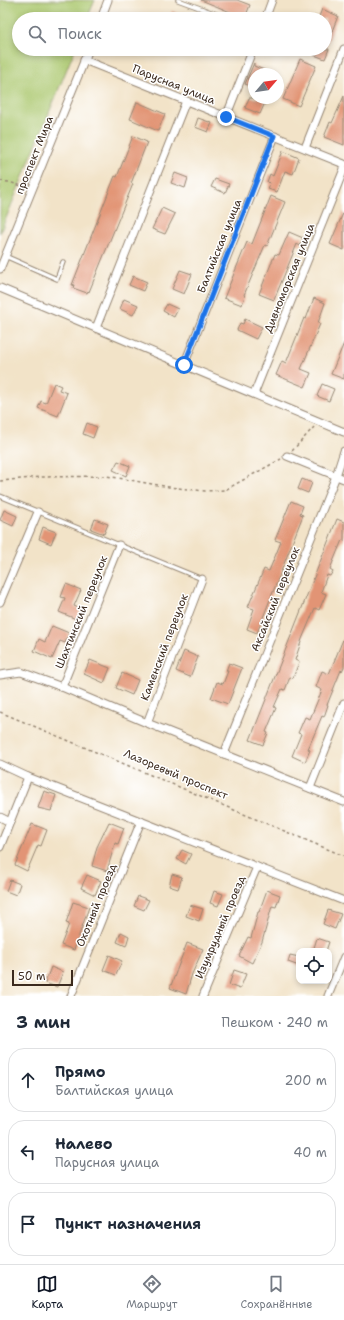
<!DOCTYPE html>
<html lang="ru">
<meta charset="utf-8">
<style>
:root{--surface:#fff;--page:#f6f6f7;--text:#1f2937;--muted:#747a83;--line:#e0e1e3;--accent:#111827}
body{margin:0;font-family:"Shantell Sans",sans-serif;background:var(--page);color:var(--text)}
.controls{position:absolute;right:12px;bottom:12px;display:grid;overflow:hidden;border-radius:8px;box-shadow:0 2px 6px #0003}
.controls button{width:36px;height:36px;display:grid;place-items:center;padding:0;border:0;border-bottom:1px solid var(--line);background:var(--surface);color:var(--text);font:20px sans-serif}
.compass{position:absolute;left:248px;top:68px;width:36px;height:36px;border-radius:50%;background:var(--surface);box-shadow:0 2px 6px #0003;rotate:61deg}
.scale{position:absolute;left:12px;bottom:10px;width:61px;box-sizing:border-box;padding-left:4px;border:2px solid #3b2a1e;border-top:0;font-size:11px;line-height:14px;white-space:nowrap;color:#3b2a1e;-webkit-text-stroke:3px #fff;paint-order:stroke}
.stop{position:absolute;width:12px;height:12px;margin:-9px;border:3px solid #1a73e8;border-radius:50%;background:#fff}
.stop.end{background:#1a73e8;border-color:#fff;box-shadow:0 1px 4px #0008}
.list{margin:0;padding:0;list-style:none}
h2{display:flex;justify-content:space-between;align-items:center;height:52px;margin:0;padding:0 16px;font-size:17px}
h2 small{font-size:13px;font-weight:400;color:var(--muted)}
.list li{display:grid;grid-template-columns:26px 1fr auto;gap:12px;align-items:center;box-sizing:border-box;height:64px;margin:0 8px 8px;padding:0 8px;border:1px solid var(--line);border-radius:16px}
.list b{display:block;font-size:15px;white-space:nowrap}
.list p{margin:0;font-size:13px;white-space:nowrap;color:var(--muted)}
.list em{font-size:13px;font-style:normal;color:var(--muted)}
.icon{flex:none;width:22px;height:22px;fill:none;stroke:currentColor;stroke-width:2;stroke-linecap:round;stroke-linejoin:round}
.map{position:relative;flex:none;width:344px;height:996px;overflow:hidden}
.search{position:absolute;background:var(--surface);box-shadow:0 2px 6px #0003;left:12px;right:12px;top:12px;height:44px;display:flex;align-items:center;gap:10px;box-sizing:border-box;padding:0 14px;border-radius:22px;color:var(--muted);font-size:15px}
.sheet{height:268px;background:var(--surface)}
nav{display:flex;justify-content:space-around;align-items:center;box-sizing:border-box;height:56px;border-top:1px solid var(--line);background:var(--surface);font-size:11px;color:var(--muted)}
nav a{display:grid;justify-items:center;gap:2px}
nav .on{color:var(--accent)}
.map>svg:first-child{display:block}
</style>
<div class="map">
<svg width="344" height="996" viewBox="0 0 344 996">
<rect width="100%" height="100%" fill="#fff"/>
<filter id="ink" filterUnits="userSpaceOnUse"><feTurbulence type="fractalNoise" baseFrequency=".025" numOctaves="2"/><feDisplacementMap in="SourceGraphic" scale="8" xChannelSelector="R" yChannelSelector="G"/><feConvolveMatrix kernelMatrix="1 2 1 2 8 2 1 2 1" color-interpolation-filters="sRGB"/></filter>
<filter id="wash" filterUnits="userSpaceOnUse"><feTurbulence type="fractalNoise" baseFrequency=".012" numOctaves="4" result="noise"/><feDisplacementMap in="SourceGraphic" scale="16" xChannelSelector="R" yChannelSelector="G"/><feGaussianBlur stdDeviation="0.9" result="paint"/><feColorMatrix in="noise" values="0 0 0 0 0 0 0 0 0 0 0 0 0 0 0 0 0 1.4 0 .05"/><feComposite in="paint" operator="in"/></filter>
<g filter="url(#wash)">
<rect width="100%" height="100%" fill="#f2e3c8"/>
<path fill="#acc86f" stroke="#747946" d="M0,0h95l-8,19h-68v30h56l-75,184z"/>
<g id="blocks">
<g fill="#e29475">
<path d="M201,0h36l13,5 -5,13z"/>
<path d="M322,9l16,7 -13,33v-30h-7z"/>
<path d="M172,11l20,8h-24z"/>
<path d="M316,49h13l-4,10 -11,-4z"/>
<path d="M300,59l16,7 -17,40 -16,-7z"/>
<path d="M254,63v3l20,8h-20v14l-9,-4z"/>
<path d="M344,96v49l-20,-8 6,-15 2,1z"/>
<path d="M249,98h18l-7,16 -15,-6z"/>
<path d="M137,102l28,12 -7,17 -28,-12z"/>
<path d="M198,118l14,5 -4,9 -13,-5z"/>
<path d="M133,136l14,6 -15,39 -1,2 2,1 -14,34 -30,74 -1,-1 -1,2 -14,-5 1,-3h-2l43,-109 2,1z"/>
<path d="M283,151l16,7 -6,16 -8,-3 -8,21 -9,-3 2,-6 -3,-1 3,-8 3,2z"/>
<path d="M175,173l13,5 -3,10 -14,-5z"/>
<path d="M215,179l14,5 -4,9 -14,-6z"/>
<path d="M271,196l14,6 -18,44 -2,-1 -21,50 1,1 -3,9 -18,-7 23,-56 5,2z"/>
<path d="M162,208l13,6 -10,20 -13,-5z"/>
<path d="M344,211v39l-14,-6z"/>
<path d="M289,232l14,6 -3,8 -3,-2 -23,56 -15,-6 16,-40 4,1z"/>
<path d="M180,270l12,4 -8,20 -12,-5z"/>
<path d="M133,276l14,6 -4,9 -14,-6z"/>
<path d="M314,298l11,5 -7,20 2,1 -19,45 10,4 -6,14 -29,-12 6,-14 4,2 18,-45 2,1z"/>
<path d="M124,299l14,6 -5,10 -13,-6z"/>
<path d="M167,304l11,5 -4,8 -11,-6z"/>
<path d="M245,319l17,8 -6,12 -19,-9 3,-7 3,1z"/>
<path d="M344,343v36l-13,-5z"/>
<path d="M54,383l7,3 -2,4 8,3 -9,23 -20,-8 3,-7 5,2z"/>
<path d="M322,384l12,5 -5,12 -12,-5z"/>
<path d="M87,423l10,4 -4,11 -10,-4z"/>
<path d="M118,461l12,5 -4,10 -13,-6z"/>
<path d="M302,479l10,4 -4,10 -10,-4z"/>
<path d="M291,501l12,5 -3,8 3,1 -46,118 -10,-4 7,-20 -6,-2 16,-38 5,2 12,-29 -6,-2z"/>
<path d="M4,510l13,6 -4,10 -13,-6z"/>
<path d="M95,519l13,5 -4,10 -13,-5z"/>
<path d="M337,519l7,3v19l-2,-1 -12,29 3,2 -3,5 -3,-1 -6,17 5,2 -7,16 -4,-2 -13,31 -7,21 4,2 -6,16 -3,-1 -5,13 -3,-1 -8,18 2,1 -10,24 2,1 -5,12 -13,-5z"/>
<path d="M43,527l13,5 -5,12 -12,-5z"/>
<path d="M66,584l15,6 -7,16 7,3 -5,10 -17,-7 6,-14 -4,-1z"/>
<path d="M52,626l17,7 -4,10 -5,-2 -8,18 -18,-8 5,-12 6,3z"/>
<path d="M344,637v30l-2,4 -1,-1 -14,35h1l-4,12 -2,-1 -14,33 2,1 -5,12 -13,-6 9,-22 -3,-1 7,-16 5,2 12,-29 -6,-3 6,-16 7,3z"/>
<path d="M184,651l14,6 -8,20 -14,-6z"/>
<path d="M90,660l20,8 -6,15 -20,-9z"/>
<path d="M229,663l13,5 -14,36 -17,-6 6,-16 6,2 5,-13h-2z"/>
<path d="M122,673l16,7 -6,15 -16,-7z"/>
<path d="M44,791l12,4 -5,16 -13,-3z"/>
<path d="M109,822l15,6 -6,16 -3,-1 -8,28 -15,-5 5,-19z"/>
<path d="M32,824l15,6 -6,16 -3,-1 -11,26 -12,-6z"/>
<path d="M182,850l9,4 -5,10 -9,-5z"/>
<path d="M172,874l10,3 -4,12 -9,-3z"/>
<path d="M87,875l14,6 -6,14 -14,-7z"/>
<path d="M10,880l10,4 -4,11 -10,-4z"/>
<path d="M267,890l13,5 -4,12 -4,-1 -10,36 -10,21 -13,-7 9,-19 3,1 7,-26h1z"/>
<path d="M214,891l9,3 -5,12 -8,-3z"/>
<path d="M138,896l11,4 -5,10 -10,-4z"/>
<path d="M73,902l16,5 -15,43 -13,-5 8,-21 -3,-1z"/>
<path d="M190,905l13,4 -4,12 -13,-5z"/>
<path d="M328,910l13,4 -6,15 -12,-5z"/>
<path d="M121,932l8,4 -3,10 -9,-4z"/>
<path d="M317,938l12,4 -3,9h-13z"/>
<path d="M187,943l16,6 -11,25 -6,20 -16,-6z"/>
<path d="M109,955l13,6 -6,14 -13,-5z"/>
<path d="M290,955l9,2v9l-11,-4z"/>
<path d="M51,967l12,5 -6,15 -12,-4z"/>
<path d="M234,970l12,4 -6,15 -11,-4z"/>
</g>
</g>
</g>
<g filter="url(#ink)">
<use href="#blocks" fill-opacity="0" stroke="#968673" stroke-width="1"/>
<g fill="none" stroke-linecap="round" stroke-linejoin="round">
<defs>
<g id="lane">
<path d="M178,0l52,19"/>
<path d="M5,256l52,23 6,-17"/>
<path d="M0,496l202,83"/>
</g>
<g id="street">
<path d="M101,19l7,-19"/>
<path d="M265,19l7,-19"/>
<path d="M84,60l260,104"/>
<path d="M226,117l27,-68"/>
<path d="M305,148l39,-99"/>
<path d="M0,269l89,-220"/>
<path d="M0,288l344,144"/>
<path d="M96,328l90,-227"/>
<path d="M184,365l91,-229"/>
<path d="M254,394l90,-225"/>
<path d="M287,456l57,23"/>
<path d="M0,602l38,-90"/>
<path d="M0,675l21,-3 41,15 85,36 197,79"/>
<path d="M62,687l57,-142"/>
<path d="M147,723l55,-144"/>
<path d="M224,754l112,-278 8,-25"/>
<path d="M0,764l28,13 316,124"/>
<path d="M310,788l34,-85"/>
<path d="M0,817l10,5"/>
<path d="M0,847l28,-70"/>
<path d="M71,996l70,-175"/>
<path d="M203,996l54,-129"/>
<path d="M328,996l16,-39"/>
</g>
</defs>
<use href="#lane" stroke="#968673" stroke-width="5.5"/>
<use href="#street" stroke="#968673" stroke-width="9"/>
<g stroke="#968673" stroke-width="1.5" stroke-dasharray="3 3" stroke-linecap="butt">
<path d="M0,181l9,1 16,5"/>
<path d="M292,451l22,-24"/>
<path d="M0,481l42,-4 65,-1 62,11 36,4 20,-1 56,-31"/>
<path d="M0,712l344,144"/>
</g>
<use href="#lane" stroke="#fff" stroke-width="3.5"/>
<use href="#street" stroke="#fff" stroke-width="7"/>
</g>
</g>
<g fill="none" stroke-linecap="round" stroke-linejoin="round" filter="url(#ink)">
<path stroke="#1a73e8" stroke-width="5" d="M184,365l90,-229 -48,-19"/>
</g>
<g text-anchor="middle" stroke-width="3" stroke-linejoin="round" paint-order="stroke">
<g font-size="11" fill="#3b2a1e" stroke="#fff">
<text transform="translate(174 84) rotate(22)" y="4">Парусная улица</text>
<text transform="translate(34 155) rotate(-68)" y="4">проспект Мира</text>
<text transform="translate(219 246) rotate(-68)" y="4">Балтийская улица</text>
<text transform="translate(289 278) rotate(-68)" y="4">Дивноморская улица</text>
<text transform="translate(275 599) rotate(-68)" y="4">Аксайский переулок</text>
<text transform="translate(81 612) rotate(-68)" y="4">Шахтинский переулок</text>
<text transform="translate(164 647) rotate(-69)" y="4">Каменский переулок</text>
<text transform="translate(176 774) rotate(23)" y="4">Лазоревый проспект</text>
<text transform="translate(96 905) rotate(-68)" y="4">Охотный проезд</text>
<text transform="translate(220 927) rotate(-67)" y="4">Изумрудный проезд</text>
</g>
</g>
</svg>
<div class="controls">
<button><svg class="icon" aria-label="locate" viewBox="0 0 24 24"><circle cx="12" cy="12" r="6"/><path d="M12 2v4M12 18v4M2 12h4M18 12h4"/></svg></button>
</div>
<svg class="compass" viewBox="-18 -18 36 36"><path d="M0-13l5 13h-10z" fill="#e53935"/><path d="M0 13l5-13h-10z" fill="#747a83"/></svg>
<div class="scale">50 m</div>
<div class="stop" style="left:184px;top:365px"></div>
<div class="stop end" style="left:226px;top:117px"></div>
<div class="search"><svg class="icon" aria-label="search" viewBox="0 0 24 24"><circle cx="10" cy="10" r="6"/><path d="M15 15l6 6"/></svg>Поиск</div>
</div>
<section class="sheet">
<h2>3 мин<small>Пешком · 240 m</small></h2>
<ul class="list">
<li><svg class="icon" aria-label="ahead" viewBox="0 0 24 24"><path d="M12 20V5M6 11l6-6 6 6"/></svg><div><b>Прямо</b><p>Балтийская улица</p></div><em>200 m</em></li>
<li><svg class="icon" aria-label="left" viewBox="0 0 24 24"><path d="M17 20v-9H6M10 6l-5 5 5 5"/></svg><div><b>Налево</b><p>Парусная улица</p></div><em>40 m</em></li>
<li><svg class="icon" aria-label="arrive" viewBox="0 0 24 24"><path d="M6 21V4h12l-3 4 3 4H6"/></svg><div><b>Пункт назначения</b></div></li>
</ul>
</section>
<nav>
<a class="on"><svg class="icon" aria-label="map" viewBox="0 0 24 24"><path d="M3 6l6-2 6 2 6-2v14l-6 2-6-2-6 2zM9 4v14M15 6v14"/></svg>Карта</a>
<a><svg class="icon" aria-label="directions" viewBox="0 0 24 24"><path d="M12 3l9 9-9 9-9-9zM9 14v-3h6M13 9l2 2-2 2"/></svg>Маршрут</a>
<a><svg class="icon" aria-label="saved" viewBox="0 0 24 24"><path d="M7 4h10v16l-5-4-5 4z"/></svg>Сохранённые</a>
</nav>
